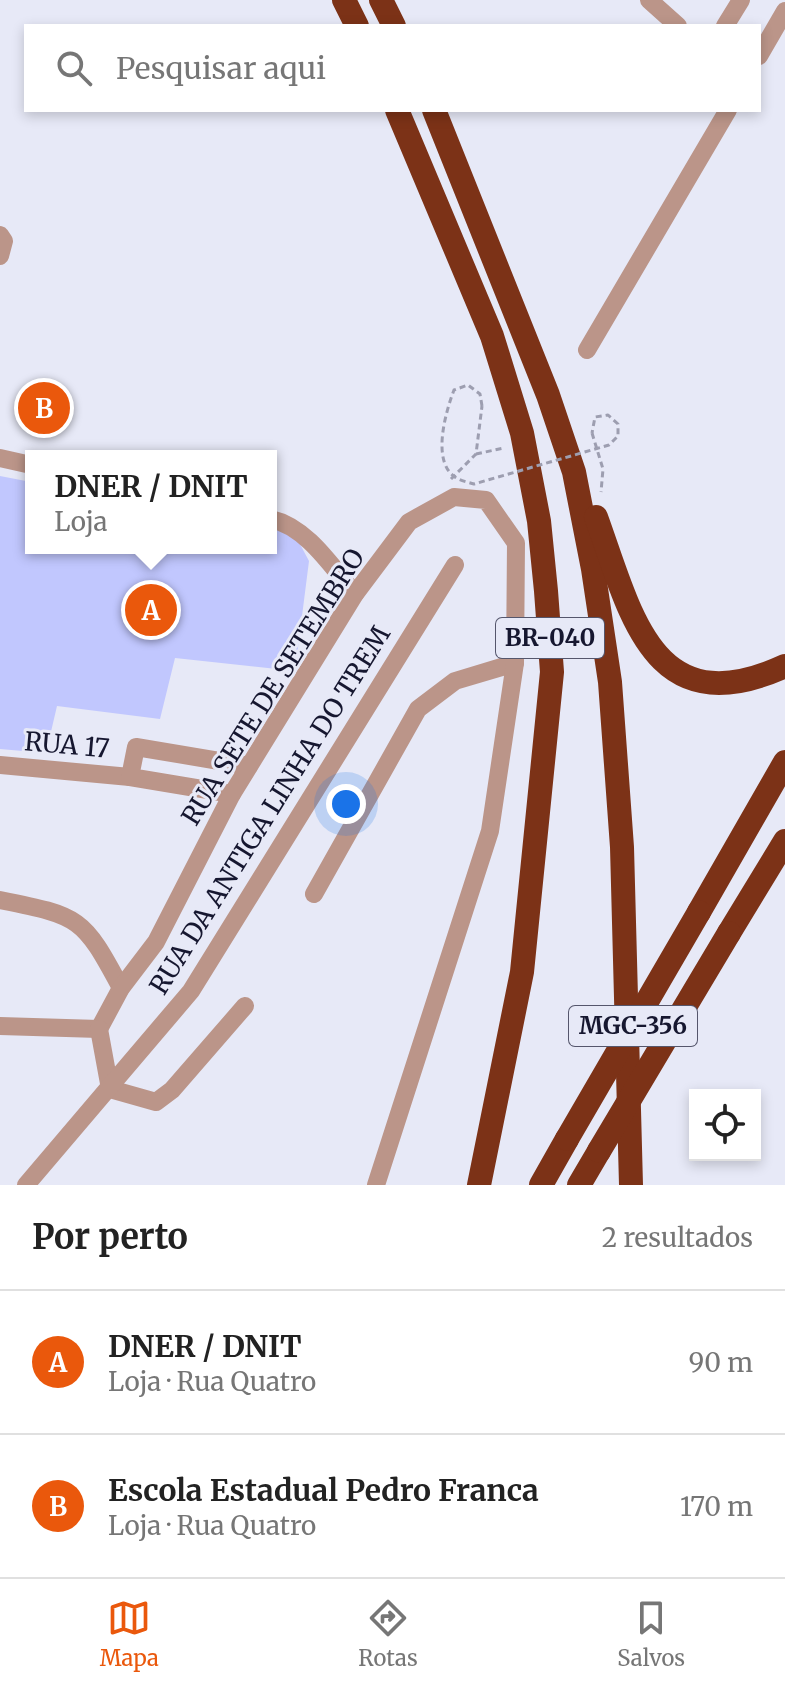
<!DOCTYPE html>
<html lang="pt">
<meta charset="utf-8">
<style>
:root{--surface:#fff;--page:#f2f2f2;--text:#222;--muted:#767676;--line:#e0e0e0;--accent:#ea580c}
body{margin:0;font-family:Merriweather,serif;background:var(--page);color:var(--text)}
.controls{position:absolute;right:24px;bottom:24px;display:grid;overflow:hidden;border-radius:0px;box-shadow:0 4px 12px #0003}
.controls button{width:72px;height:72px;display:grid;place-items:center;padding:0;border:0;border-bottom:2px solid var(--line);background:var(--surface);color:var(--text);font:40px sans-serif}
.you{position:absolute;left:346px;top:804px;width:28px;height:28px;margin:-20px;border:6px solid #fff;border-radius:50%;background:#1a73e8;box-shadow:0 0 0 12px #1a73e833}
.badge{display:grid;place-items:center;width:52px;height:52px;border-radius:50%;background:var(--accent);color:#fff;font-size:26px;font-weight:700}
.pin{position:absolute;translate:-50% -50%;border:4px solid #fff;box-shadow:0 2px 8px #0006}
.popup{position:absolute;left:25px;top:450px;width:252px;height:104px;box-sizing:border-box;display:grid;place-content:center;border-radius:0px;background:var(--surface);filter:drop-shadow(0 2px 6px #0005);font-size:26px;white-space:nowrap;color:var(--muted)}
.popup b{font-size:30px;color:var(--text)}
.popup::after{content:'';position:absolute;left:50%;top:100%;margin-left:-16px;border:16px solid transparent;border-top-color:var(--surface)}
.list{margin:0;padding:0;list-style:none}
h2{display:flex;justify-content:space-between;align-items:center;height:104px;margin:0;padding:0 32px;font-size:34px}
h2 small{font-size:26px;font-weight:400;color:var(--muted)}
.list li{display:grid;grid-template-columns:52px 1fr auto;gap:24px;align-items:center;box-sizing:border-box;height:144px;padding:0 32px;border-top:2px solid var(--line)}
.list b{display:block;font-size:30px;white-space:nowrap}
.list p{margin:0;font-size:26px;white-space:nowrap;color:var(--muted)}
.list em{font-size:26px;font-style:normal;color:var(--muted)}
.icon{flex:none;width:44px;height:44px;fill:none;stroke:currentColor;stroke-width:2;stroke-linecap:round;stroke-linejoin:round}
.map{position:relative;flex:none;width:785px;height:1185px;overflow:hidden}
.search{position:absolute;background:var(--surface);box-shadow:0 4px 12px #0003;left:24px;right:24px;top:24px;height:88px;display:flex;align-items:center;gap:20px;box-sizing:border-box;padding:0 28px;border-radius:0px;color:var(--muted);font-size:30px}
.sheet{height:392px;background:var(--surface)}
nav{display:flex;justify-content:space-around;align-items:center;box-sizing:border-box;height:112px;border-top:2px solid var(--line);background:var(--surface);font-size:22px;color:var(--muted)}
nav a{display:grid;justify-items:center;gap:4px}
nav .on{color:var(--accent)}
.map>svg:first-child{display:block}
</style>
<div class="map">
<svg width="785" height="1185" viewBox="0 0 785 1185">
<rect width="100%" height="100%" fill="#e7e9f7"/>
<path fill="#c1c7fe" d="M0,476l31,6v66h240v-21l22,4 16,30 -14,110 -120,-13 -15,61 -103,-13 -11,47 -46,-4z"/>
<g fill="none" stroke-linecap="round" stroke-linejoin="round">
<g stroke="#9d9eb0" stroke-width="3" stroke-dasharray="6 4" stroke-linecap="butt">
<path d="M592,433l11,36 -2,23"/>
<path d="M476,454l28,-6"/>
<path d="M451,479l25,-25 6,-48"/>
</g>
<g stroke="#bb9589" stroke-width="18">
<path d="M649,0l29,26"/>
<path d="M725,26l16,-26"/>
<path d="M759,56l26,-45"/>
<path d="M0,235l4,6 -4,15"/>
<path d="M587,350l141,-240"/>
<path d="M0,458l31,7"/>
<path d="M271,519c36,8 61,48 84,75"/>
<path d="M0,765l130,12"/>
<path d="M232,794l-102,-17 6,-30 113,19"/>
<path d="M314,894l104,-185 37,-28 60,-18"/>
<path d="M0,900c80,16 83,17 121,88"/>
<path d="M0,1026l99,3 22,-41 35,-46 76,-148 123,-200 54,-72 45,-25 32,3 30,43 -1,120 -25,168 -114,354"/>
<path d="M99,1029l11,60 46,13 16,-12 73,-84"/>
<path d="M26,1185l165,-194 264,-426"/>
</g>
<g stroke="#7c3217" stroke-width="24">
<path d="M344,0l13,26"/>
<path d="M381,0l13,26"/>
<path d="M397,110l95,226 30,97 17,88 7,70 6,81 -30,300 -43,213"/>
<path d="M434,110l114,285 26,77 19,97 17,113 12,165 9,338"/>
<path d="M596,517c35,96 56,210 189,149"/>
<path d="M699,912l86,-150"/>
<path d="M729,933l56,-92"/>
<path d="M541,1185l26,-46"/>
<path d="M579,1185l20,-34"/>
</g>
<path stroke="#9d9eb0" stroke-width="3" stroke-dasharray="6 4" stroke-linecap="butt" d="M482,406l-2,-12 -12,-9 -14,5c-8,21 -23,71 1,87 5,4 13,5 19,7l135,-39 9,-9v-12l-10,-9 -13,2 -3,16"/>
<g stroke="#7c3217" stroke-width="24">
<path d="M567,1139l132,-227"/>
<path d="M599,1151l130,-218"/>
</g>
</g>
<g text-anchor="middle" stroke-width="6" stroke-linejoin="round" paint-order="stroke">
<g fill="#e7e9f7" stroke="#55566c" stroke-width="2">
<rect x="496" y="618" width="108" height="40" rx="6"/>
<rect x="569" y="1006" width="128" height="40" rx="6"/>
</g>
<g font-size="24" font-weight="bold" fill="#161730">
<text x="550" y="646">BR-040</text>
<text x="633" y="1034">MGC-356</text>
</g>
<g font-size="26" fill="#161730" stroke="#e7e9f7">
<text transform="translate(273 687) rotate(-58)" y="9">RUA SETE DE SETEMBRO</text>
<text transform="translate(67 745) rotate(5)" y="9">RUA 17</text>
<text transform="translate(270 810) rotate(-58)" y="9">RUA DA ANTIGA LINHA DO TREM</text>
</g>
</g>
</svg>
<div class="controls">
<button><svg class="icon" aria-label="locate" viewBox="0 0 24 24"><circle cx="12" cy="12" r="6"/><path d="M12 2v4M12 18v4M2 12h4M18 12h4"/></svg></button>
</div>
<div class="you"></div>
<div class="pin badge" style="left:151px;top:610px">A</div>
<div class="popup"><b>DNER / DNIT</b>Loja</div>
<div class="pin badge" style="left:44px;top:408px">B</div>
<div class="search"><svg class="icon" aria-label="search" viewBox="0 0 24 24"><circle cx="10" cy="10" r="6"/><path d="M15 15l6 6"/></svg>Pesquisar aqui</div>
</div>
<section class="sheet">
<h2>Por perto<small>2 resultados</small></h2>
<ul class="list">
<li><span class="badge">A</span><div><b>DNER / DNIT</b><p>Loja · Rua Quatro</p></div><em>90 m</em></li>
<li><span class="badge">B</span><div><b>Escola Estadual Pedro Franca</b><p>Loja · Rua Quatro</p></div><em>170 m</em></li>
</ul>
</section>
<nav>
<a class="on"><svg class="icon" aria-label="map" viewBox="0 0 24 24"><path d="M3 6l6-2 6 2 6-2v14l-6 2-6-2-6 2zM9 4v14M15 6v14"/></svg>Mapa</a>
<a><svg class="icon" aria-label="directions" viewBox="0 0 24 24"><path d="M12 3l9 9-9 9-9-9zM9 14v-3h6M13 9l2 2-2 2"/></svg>Rotas</a>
<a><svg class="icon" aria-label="saved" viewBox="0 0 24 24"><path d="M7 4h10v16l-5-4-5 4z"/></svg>Salvos</a>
</nav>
